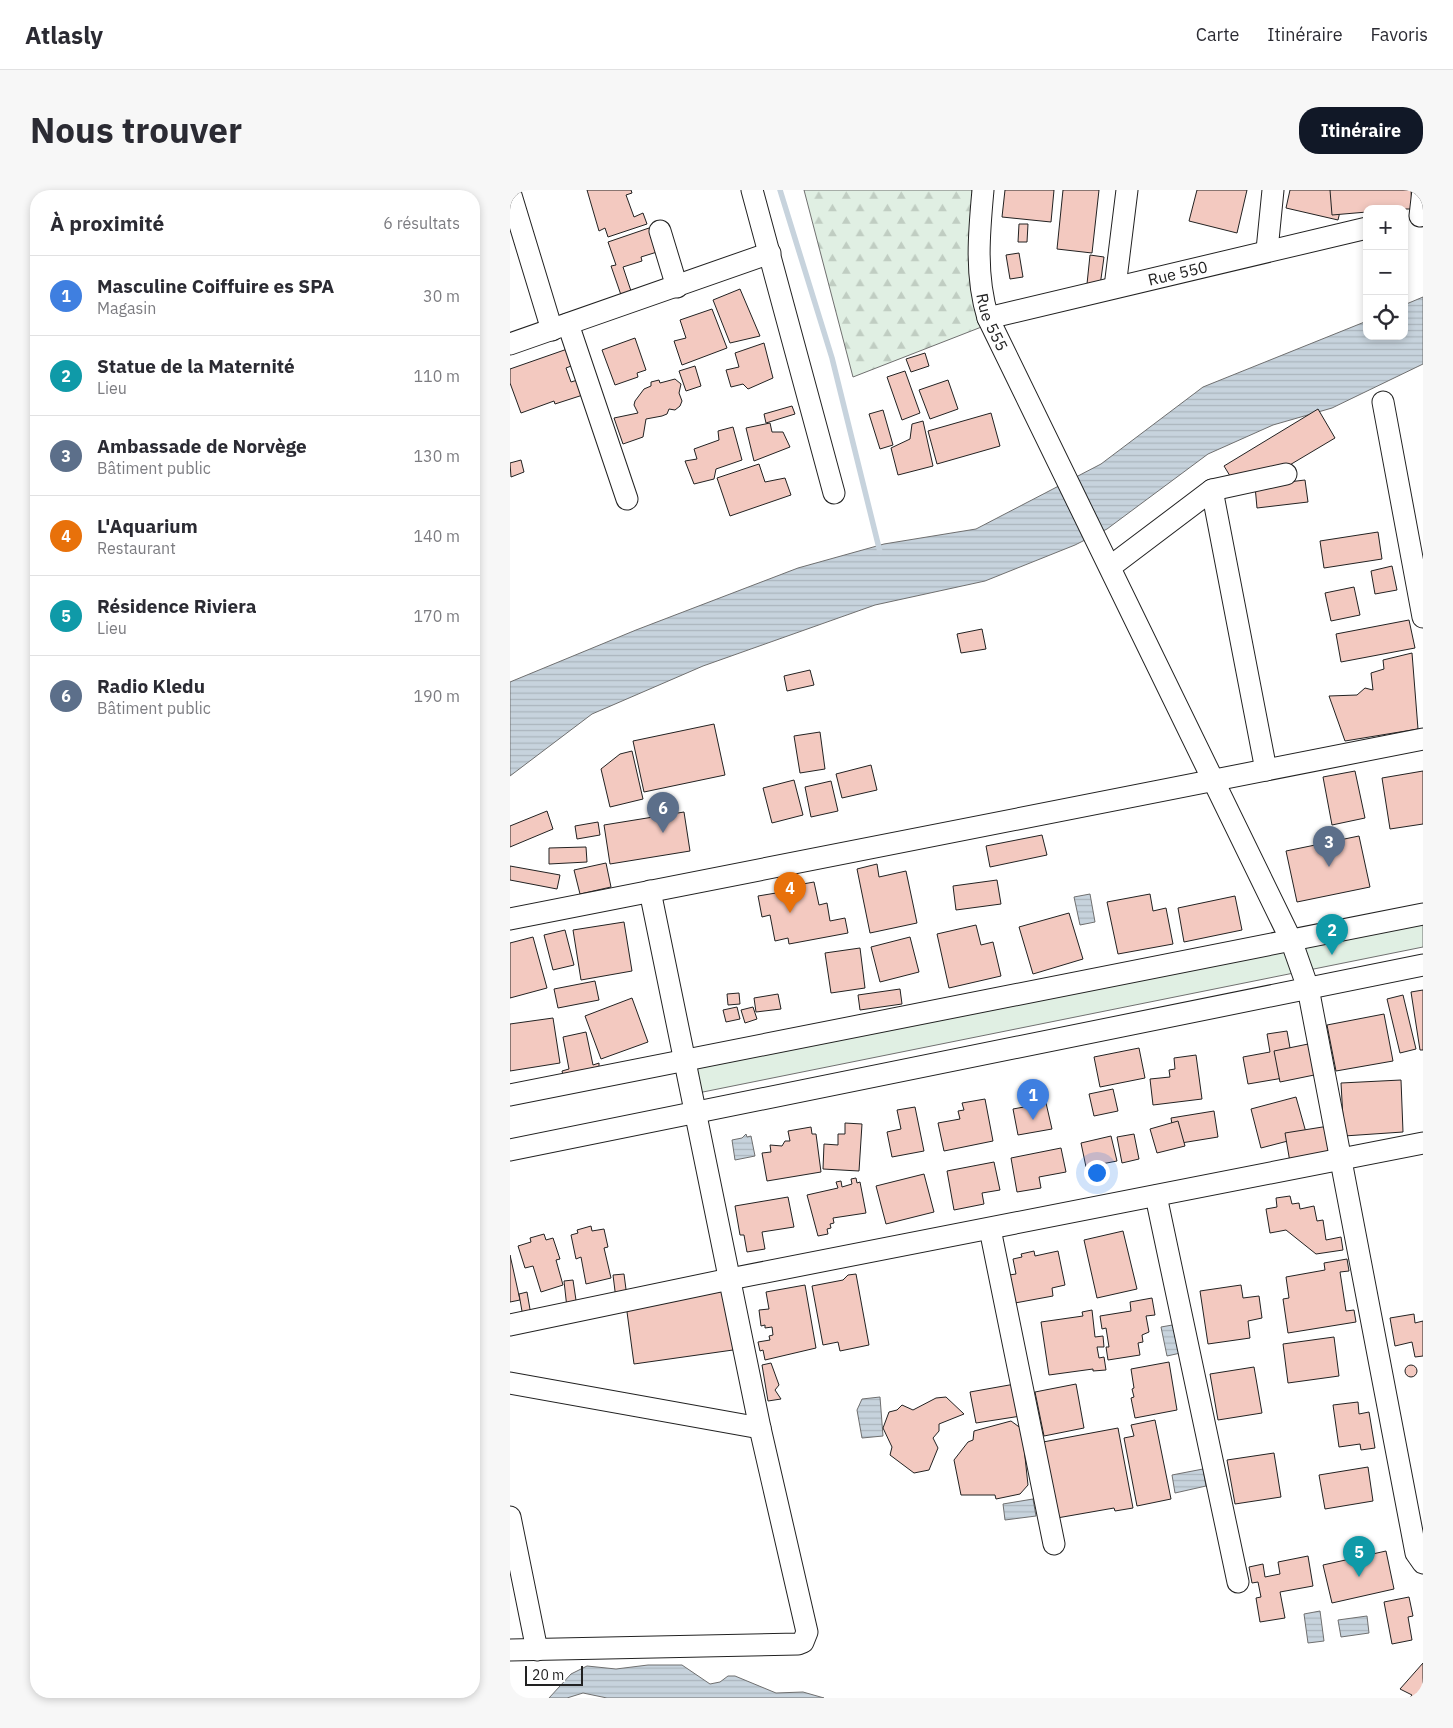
<!DOCTYPE html>
<html lang="fr">
<meta charset="utf-8">
<style>
:root{--surface:#fff;--page:#f7f7f7;--text:#2b2b33;--muted:#7c7c81;--line:#e1e1e2;--accent:#111827}
body{margin:0;font-family:"IBM Plex Sans",sans-serif;background:var(--page);color:var(--text)}
.controls{position:absolute;right:15px;top:15px;display:grid;overflow:hidden;border-radius:10px;box-shadow:0 2px 8px #0003}
.controls button{width:45px;height:45px;display:grid;place-items:center;padding:0;border:0;border-bottom:1px solid var(--line);background:var(--surface);color:var(--text);font:25px sans-serif}
.scale{position:absolute;left:15px;bottom:12px;width:58px;box-sizing:border-box;padding-left:5px;border:2px solid #222;border-top:0;font-size:14px;line-height:18px;white-space:nowrap;color:#222;-webkit-text-stroke:4px #fff;paint-order:stroke}
.you{position:absolute;left:586px;top:982px;width:18px;height:18px;margin:-12px;border:4px solid #fff;border-radius:50%;background:#1a73e8;box-shadow:0 0 0 8px #1a73e833}
.badge{display:grid;place-items:center;width:32px;height:32px;border-radius:50%;background:var(--accent);color:#fff;font-size:16px;font-weight:700}
.pin{position:absolute;translate:-50% -41px;filter:drop-shadow(0 1px 2px #0008)}
.pin::after{content:'';position:absolute;top:26px;width:18px;height:15px;background:inherit;clip-path:polygon(0 0,100% 0,50% 100%)}
.list{margin:0;padding:0;list-style:none}
h2{display:flex;justify-content:space-between;align-items:center;height:65px;margin:0;padding:0 20px;font-size:21px}
h2 small{font-size:16px;font-weight:400;color:var(--muted)}
.list li{display:grid;grid-template-columns:32px 1fr auto;gap:15px;align-items:center;box-sizing:border-box;height:80px;padding:0 20px;border-top:1px solid var(--line)}
.list b{display:block;font-size:19px;white-space:nowrap}
.list p{margin:0;font-size:16px;white-space:nowrap;color:var(--muted)}
.list em{font-size:16px;font-style:normal;color:var(--muted)}
.icon{flex:none;width:28px;height:28px;fill:none;stroke:currentColor;stroke-width:2;stroke-linecap:round;stroke-linejoin:round}
.map{position:relative;flex:none;width:913px;height:1508px;overflow:hidden;border-radius:20px}
header{display:flex;align-items:center;gap:30px;box-sizing:border-box;height:70px;padding:0 25px;background:var(--surface);border-bottom:1px solid var(--line)}
header strong{font-size:24px}
nav{display:flex;gap:28px;margin-inline-start:auto;font-size:18px}
.intro{display:flex;align-items:center;justify-content:space-between;box-sizing:border-box;height:120px;padding:0 30px}
h1{margin:0;font-size:35px}
.button{padding:12px 22px;border-radius:20px;background:var(--accent);color:#fff;font-size:18px;font-weight:700}
main{display:flex;gap:30px;padding:0 30px}
aside{flex:1;background:var(--surface);border-radius:20px;box-shadow:0 2px 8px #0003}
.map>svg:first-child{display:block}
</style>
<header>
<strong>Atlasly</strong>
<nav><a>Carte</a><a>Itinéraire</a><a>Favoris</a></nav>
</header>
<div class="intro"><h1>Nous trouver</h1><a class="button">Itinéraire</a></div>
<main>
<aside>
<h2>À proximité<small>6 résultats</small></h2>
<ul class="list">
<li><span class="badge" style="background:#3f7fe0">1</span><div><b>Masculine Coiffuire es SPA</b><p>Magasin</p></div><em>30 m</em></li>
<li><span class="badge" style="background:#0f9aa8">2</span><div><b>Statue de la Maternité</b><p>Lieu</p></div><em>110 m</em></li>
<li><span class="badge" style="background:#5c6f8a">3</span><div><b>Ambassade de Norvège</b><p>Bâtiment public</p></div><em>130 m</em></li>
<li><span class="badge" style="background:#e8710a">4</span><div><b>L'Aquarium</b><p>Restaurant</p></div><em>140 m</em></li>
<li><span class="badge" style="background:#0f9aa8">5</span><div><b>Résidence Riviera</b><p>Lieu</p></div><em>170 m</em></li>
<li><span class="badge" style="background:#5c6f8a">6</span><div><b>Radio Kledu</b><p>Bâtiment public</p></div><em>190 m</em></li>
</ul>
</aside>
<div class="map">
<svg width="913" height="1508" viewBox="0 0 913 1508">
<defs>
<pattern id="forest-firs" width="22" height="20" patternUnits="userSpaceOnUse" patternTransform="scale(1.25)"><rect width="22" height="20" fill="#e0efe3"/><path d="M5 1l3.5 6h-7zM16 11l3.5 6h-7z" fill="#c0cdc2"/></pattern>
<pattern id="water-rules" width="6" height="5" patternUnits="userSpaceOnUse" patternTransform="scale(1.25)"><rect width="6" height="5" fill="#c7d3dd"/><path d="M0 2.5h6" fill="none" stroke="#abb5bd"/></pattern>
</defs>
<rect width="100%" height="100%" fill="#fff"/>
<path fill="url(#forest-firs)" stroke="#6f6f6f" d="M294,0h168l12,136 -131,51z"/>
<path fill="#e0efe3" stroke="#6f6f6f" d="M913,734v23l-730,147 -6,-26z"/>
<g fill="url(#water-rules)" stroke="#6f6f6f">
<path d="M913,107v67l-91,44 -59,17 -65,29 -101,75 -32,16 -90,36 -110,24 -172,61 -111,48 -82,62v-94l126,-52 162,-62 86,-24 92,-15 125,-65 102,-77 164,-66v15h37v-31z"/>
<path d="M580,704l5,28 -15,3 -6,-28z"/>
<path d="M236,944l1,3 4,-1 4,20 -20,4 -3,-20 10,-2z"/>
<path d="M668,1134l7,28 -18,4 -6,-29z"/>
<path d="M370,1207l3,39 -21,2 -5,-28 5,-11z"/>
<path d="M693,1279l3,17 -31,7 -3,-18z"/>
<path d="M523,1309l3,17 -31,4 -2,-16z"/>
<path d="M810,1421l4,30 -16,2 -4,-29z"/>
<path d="M857,1426l2,17 -28,4 -3,-17z"/>
<path d="M138,1475h34l28,19 10,-2 8,-6h7l41,17 27,-1 21,6h-217l-24,-5 -16,5h-18l22,-24 16,-8 29,3z"/>
</g>
<g fill="none" stroke-linecap="round" stroke-linejoin="round">
<path stroke="#c7d3dd" stroke-width="5.5" d="M270,0l52,168 48,194"/>
</g>
<g fill="#f3c9c0" stroke="#222">
<path d="M77,0h44l1,3 -6,2 8,22 9,-4 4,11 -39,13 -3,-9 -6,3z"/>
<path d="M495,0h49l-3,32 -49,-5z"/>
<path d="M553,0h36l-7,63 -35,-4z"/>
<path d="M687,0h50l-10,43 -48,-12z"/>
<path d="M780,0h55l-7,30 -52,-12z"/>
<path d="M820,0h81l1,19h-45v3l-35,3z"/>
<path d="M509,34h9l-1,18h-9z"/>
<path d="M139,38l8,24 -16,5 1,4 -19,6 8,24 -10,4 -10,-29 5,-1 -8,-23z"/>
<path d="M509,63l4,24 -13,2 -4,-24z"/>
<path d="M580,65l14,2 -4,29 -13,-2z"/>
<path d="M230,99l20,47 -30,7 -17,-43z"/>
<path d="M202,119l15,39 -45,17 -8,-24 12,-3 -6,-18z"/>
<path d="M125,148l11,32 -9,3 1,4 -23,8 -13,-35z"/>
<path d="M254,153l9,35 -25,11 -5,-5 -12,3 -5,-17 13,-3 -4,-14z"/>
<path d="M63,157l6,16 -13,5 5,14 13,-4 5,15 -34,11 -1,-3 -33,12 -11,-30v-14z"/>
<path d="M415,163l4,13 -18,6 -5,-13z"/>
<path d="M185,176l6,20 -15,5 -7,-20z"/>
<path d="M395,181l15,42 -18,7 -15,-43z"/>
<path d="M165,189l6,5 -2,9 3,8 -2,5 -5,4 -6,-1 -2,5 -5,2 -16,3 -3,18 -20,7 -9,-26 24,-5 -4,-8 1,-4 9,-12 7,-3v-4l8,-2 1,3z"/>
<path d="M438,190l10,29 -28,10 -11,-29z"/>
<path d="M282,216l3,8 -29,9 -2,-9z"/>
<path d="M808,219l17,29 -94,56 -17,-28z"/>
<path d="M373,220l10,35 -13,4 -11,-35z"/>
<path d="M481,223l9,33 -63,18 -9,-33z"/>
<path d="M413,231l10,45 -35,9 -7,-27 19,-9 2,-15z"/>
<path d="M260,233l2,9h11l7,15 -36,14 -8,-33z"/>
<path d="M223,237l9,33 -26,9 -2,10 -20,5 -9,-23 12,-2 -3,-10 25,-9 -1,-9z"/>
<path d="M11,270l3,12 -13,5 -1,-14z"/>
<path d="M249,274l6,18 20,-4 6,17 -61,21 -13,-38z"/>
<path d="M795,290l3,22 -51,6 -2,-22z"/>
<path d="M868,342l4,27 -58,9 -4,-27z"/>
<path d="M882,376l5,24 -22,4 -4,-23z"/>
<path d="M844,397l6,28 -29,6 -6,-28z"/>
<path d="M899,430l6,28 -74,14 -5,-28z"/>
<path d="M472,439l4,20 -25,4 -4,-19z"/>
<path d="M902,463l6,76 -73,12 -16,-45 28,-1 8,-7 8,2 -2,-17 13,-4 -1,-9z"/>
<path d="M300,480l4,15 -27,6 -3,-15z"/>
<path d="M204,534l11,51 -81,17 -11,-51z"/>
<path d="M310,542l5,37 -25,4 -6,-37z"/>
<path d="M122,561l11,48 -33,8 -9,-38 19,-15z"/>
<path d="M361,575l6,25 -35,8 -6,-24z"/>
<path d="M845,581l10,47 -33,7 -9,-48z"/>
<path d="M913,581v53l-33,5 -8,-51z"/>
<path d="M284,590l9,35 -31,8 -9,-35z"/>
<path d="M321,591l7,30 -27,6 -6,-30z"/>
<path d="M37,621l6,18 -43,18v-21z"/>
<path d="M174,622l6,39 -80,13 -6,-39z"/>
<path d="M88,632l2,13 -23,4 -2,-13z"/>
<path d="M532,645l5,20 -57,12 -4,-21z"/>
<path d="M849,646l11,51 -73,15 -11,-51z"/>
<path d="M76,657l1,15 -38,2v-16z"/>
<path d="M96,673l5,24 -31,7 -6,-24z"/>
<path d="M367,674l2,13 27,-6 11,52 -47,10 -13,-64z"/>
<path d="M0,676l50,9 -3,14 -47,-9z"/>
<path d="M487,690l4,24 -45,6 -3,-24z"/>
<path d="M304,692l5,23 8,-2 3,18 15,-3 3,15 -59,11 -1,-6 -13,3 -5,-26 -8,2 -4,-21 18,-3 -1,-4z"/>
<path d="M640,704l3,17 13,-3 7,36 -55,10 -11,-52z"/>
<path d="M725,706l7,34 -58,12 -6,-34z"/>
<path d="M559,723l14,46 -50,15 -14,-47z"/>
<path d="M114,732l8,49 -51,9 -8,-50z"/>
<path d="M466,735l5,20 12,-3 8,34 -52,12 -12,-54z"/>
<path d="M55,740l9,35 -21,5 -9,-35z"/>
<path d="M23,747l14,51 -37,10v-55z"/>
<path d="M400,747l9,35 -39,10 -9,-35z"/>
<path d="M350,758l5,40 -34,5 -6,-40z"/>
<path d="M85,791l4,19 -41,8 -4,-19z"/>
<path d="M390,799l2,15 -42,6 -2,-15z"/>
<path d="M913,800v60h-3l-9,-58z"/>
<path d="M229,803l1,11 -12,1 -1,-11z"/>
<path d="M268,804l3,15 -25,3 -2,-14z"/>
<path d="M893,805l13,54 -16,4 -13,-54z"/>
<path d="M122,808l16,44 -47,17 -16,-43z"/>
<path d="M227,817l3,12 -14,3 -3,-12z"/>
<path d="M243,817l4,12 -12,4 -4,-13z"/>
<path d="M874,824l9,47 -57,10 -9,-46z"/>
<path d="M43,828l7,45 -50,8v-47z"/>
<path d="M777,841l8,45 -47,8 -5,-27 27,-5 -3,-18z"/>
<path d="M76,842l7,33 6,-2v4l-36,8 -1,-4 7,-2 -6,-32z"/>
<path d="M808,852l6,31 -44,9 -6,-31z"/>
<path d="M629,858l6,30 -45,9 -6,-30z"/>
<path d="M686,865l6,44 -49,6 -3,-26 20,-2 -1,-7 6,-1 -1,-11z"/>
<path d="M891,890l2,52 -59,4 -3,-53z"/>
<path d="M603,899l5,22 -24,5 -5,-22z"/>
<path d="M786,907l11,39 -46,12 -10,-39z"/>
<path d="M475,909l8,42 -49,10 -6,-28 22,-4 -2,-8 6,-1 -2,-7z"/>
<path d="M536,913l6,26 -34,6 -5,-26z"/>
<path d="M405,917l9,44 -32,6 -5,-25 14,-3 -4,-19z"/>
<path d="M704,921l4,26 -43,7 -4,-26z"/>
<path d="M668,931l7,25 -28,7 -7,-24z"/>
<path d="M335,933l17,1 -3,47 -36,-2 1,-25 14,1v-11h7z"/>
<path d="M825,935l6,41 -49,8 -7,-41z"/>
<path d="M301,937l1,7h4l5,38 -54,9 -5,-28 9,-1 -1,-7 12,1 3,-5h5l-2,-10z"/>
<path d="M624,944l5,25 -17,4 -5,-26z"/>
<path d="M601,946l6,25 -31,6 -5,-24z"/>
<path d="M551,958l5,24 -27,5 2,11 -24,4 -6,-34z"/>
<path d="M484,972l6,28 -18,3 2,11 -30,6 -7,-39z"/>
<path d="M414,984l10,38 -48,12 -10,-38z"/>
<path d="M346,988l1,5 3,-1 6,31 -33,5 1,5 -4,1 1,4 -4,1 1,5 -10,2 -11,-41 31,-7 -2,-6 5,-1 1,6 10,-3 -1,-5z"/>
<path d="M780,1006l2,8 7,-1 1,6 14,-3 3,15 6,-1 3,20 15,-3 2,13 -27,4 -30,-24 -16,3 -4,-24 11,-2 -1,-9z"/>
<path d="M278,1007l6,30 -32,5 3,17 -18,3 -3,-17h-4l-5,-29z"/>
<path d="M81,1036l1,5 12,-2 4,18 -4,1 7,30 -25,6 -5,-27 -5,2 -5,-24 7,-2 -1,-3z"/>
<path d="M613,1041l14,58 -40,9 -13,-58z"/>
<path d="M34,1044l2,6 7,-2 7,21 -4,1 7,25 -22,7 -8,-26 -8,2 -7,-22 13,-4 -1,-4z"/>
<path d="M524,1061l1,5 23,-5 7,34 -13,3 1,8 -38,7 -6,-28 7,-1 -3,-15 9,-2 -1,-3z"/>
<path d="M0,1065l10,45 -10,2z"/>
<path d="M837,1069l2,12 -9,1 6,39 8,-1 2,12 -68,11 -5,-34 6,-1 -3,-21 39,-7 -1,-7z"/>
<path d="M114,1084l3,23 -11,2 -3,-24z"/>
<path d="M346,1084l13,71 -29,6 -2,-9 -15,3 -11,-59 31,-6 5,-5z"/>
<path d="M63,1090l4,27 -10,1 -3,-27z"/>
<path d="M221,1092l9,67 -106,15 -9,-67z"/>
<path d="M295,1095l11,63 -51,12 -2,-10 -3,1 -2,-9 12,-2 -1,-4 4,-1 -1,-8 -7,1v-3l-4,1 -2,-16 10,-1 -3,-17z"/>
<path d="M731,1095l2,13 16,-2 3,22 -14,3 2,17 -42,6 -8,-53z"/>
<path d="M17,1102l4,23 -8,2 -4,-23z"/>
<path d="M642,1108l3,17 -9,1 3,16 -7,3 1,7 -5,1 2,12 -32,5 -2,-13h3l-3,-19 -4,1 -2,-13 31,-5 -1,-9z"/>
<path d="M582,1120l3,27 8,-1 1,11h-7l2,11 5,-1 2,13 -13,1v-2l-44,6 -8,-53 42,-6 -1,-4z"/>
<path d="M904,1124l1,9 8,-2v35l-8,1 -3,-15 -17,4 -5,-28z"/>
<path d="M824,1147l5,39 -51,7 -5,-39z"/>
<path d="M659,1172l8,48 -42,8 -4,-20 3,-1 -2,-8 2,-1 -3,-19z"/>
<path d="M261,1173l8,22 -4,5 6,9 -13,2 -6,-36z"/>
<circle cx="901" cy="1181" r="6"/>
<path d="M744,1177l8,46 -44,7 -8,-46z"/>
<path d="M505,1194l6,32 -45,7 -6,-31z"/>
<path d="M566,1194l8,44 -40,8 -9,-44z"/>
<path d="M436,1207l18,17 -25,10v7l-6,7 5,10 -9,22 -15,3 -24,-18 2,-8 -9,-19 6,-16 8,-2 5,-5 11,5 23,-12z"/>
<path d="M848,1212l1,12 10,-2 6,36 -14,2 -1,-6 -21,3 -6,-42z"/>
<path d="M645,1230l16,79 -34,7 -13,-68 10,-2 -3,-11z"/>
<path d="M501,1231l11,8 6,56 -8,9 -24,5 -1,-4h-34l-7,-35 14,-18 5,-2 1,-9z"/>
<path d="M608,1238l15,80 -18,3 -1,-3 -57,10 -14,-76z"/>
<path d="M764,1263l7,44 -46,7 -8,-44z"/>
<path d="M858,1277l5,34 -48,8 -6,-34z"/>
<path d="M876,1361l8,38 -62,14 -9,-38z"/>
<path d="M798,1366l5,30 -33,6 5,26 -25,4 -4,-24 5,-1 -3,-15 -6,1 -3,-16 14,-3 2,13 15,-3 -2,-12z"/>
<path d="M899,1407l4,19 -5,1 4,23 -20,4 -8,-42z"/>
<path d="M913,1473v35h-13l2,-3 -12,-6z"/>
</g>
<g fill="none" stroke-linecap="round" stroke-linejoin="round">
<defs>
<g id="minor">
<path d="M242,0l82,303"/>
<path id="s1" d="M473,0c-4,43 -8,86 5,128l303,622 17,48 108,565 7,10"/>
<path d="M0,2l42,138"/>
<path d="M910,26l3,-26"/>
<path d="M150,41l17,56"/>
<path d="M757,60l6,-60"/>
<path d="M605,97l12,-97"/>
<path id="s2" d="M478,128l379,-90"/>
<path d="M58,134l59,175"/>
<path d="M0,154l260,-91"/>
<path d="M873,212l40,215"/>
<path d="M702,300l54,280"/>
<path d="M600,377l102,-77 74,-16"/>
<path d="M0,729l913,-180"/>
<path d="M0,905l913,-181"/>
<path d="M0,960l913,-185"/>
<path d="M646,1006l82,386"/>
<path d="M480,1039l64,315"/>
<path d="M0,1135l220,-46 693,-136"/>
<path d="M0,1193l250,45"/>
<path d="M0,1327l27,133"/>
<path d="M0,1460l288,-6 5,-2 4,-10 -47,-204 -110,-537"/>
</g>
</defs>
<use href="#minor" stroke="#222" stroke-width="23"/>
<use href="#minor" stroke="#fff" stroke-width="21"/>
</g>
<g text-anchor="middle" stroke-width="4" stroke-linejoin="round" paint-order="stroke">
<g font-size="16" fill="#222" stroke="#fff">
<text dy="6" stroke="none"><textPath href="#s2" startOffset="195">Rue 550</textPath></text>
<text dy="6" stroke="none"><textPath href="#s1" startOffset="134">Rue 555</textPath></text>
</g>
</g>
</svg>
<div class="controls">
<button>+</button>
<button>−</button>
<button><svg class="icon" aria-label="locate" viewBox="0 0 24 24"><circle cx="12" cy="12" r="6"/><path d="M12 2v4M12 18v4M2 12h4M18 12h4"/></svg></button>
</div>
<div class="scale">20 m</div>
<div class="you"></div>
<div class="pin badge" style="left:523px;top:930px;background:#3f7fe0">1</div>
<div class="pin badge" style="left:822px;top:765px;background:#0f9aa8">2</div>
<div class="pin badge" style="left:819px;top:677px;background:#5c6f8a">3</div>
<div class="pin badge" style="left:280px;top:723px;background:#e8710a">4</div>
<div class="pin badge" style="left:849px;top:1387px;background:#0f9aa8">5</div>
<div class="pin badge" style="left:153px;top:643px;background:#5c6f8a">6</div>
</div>
</main>
